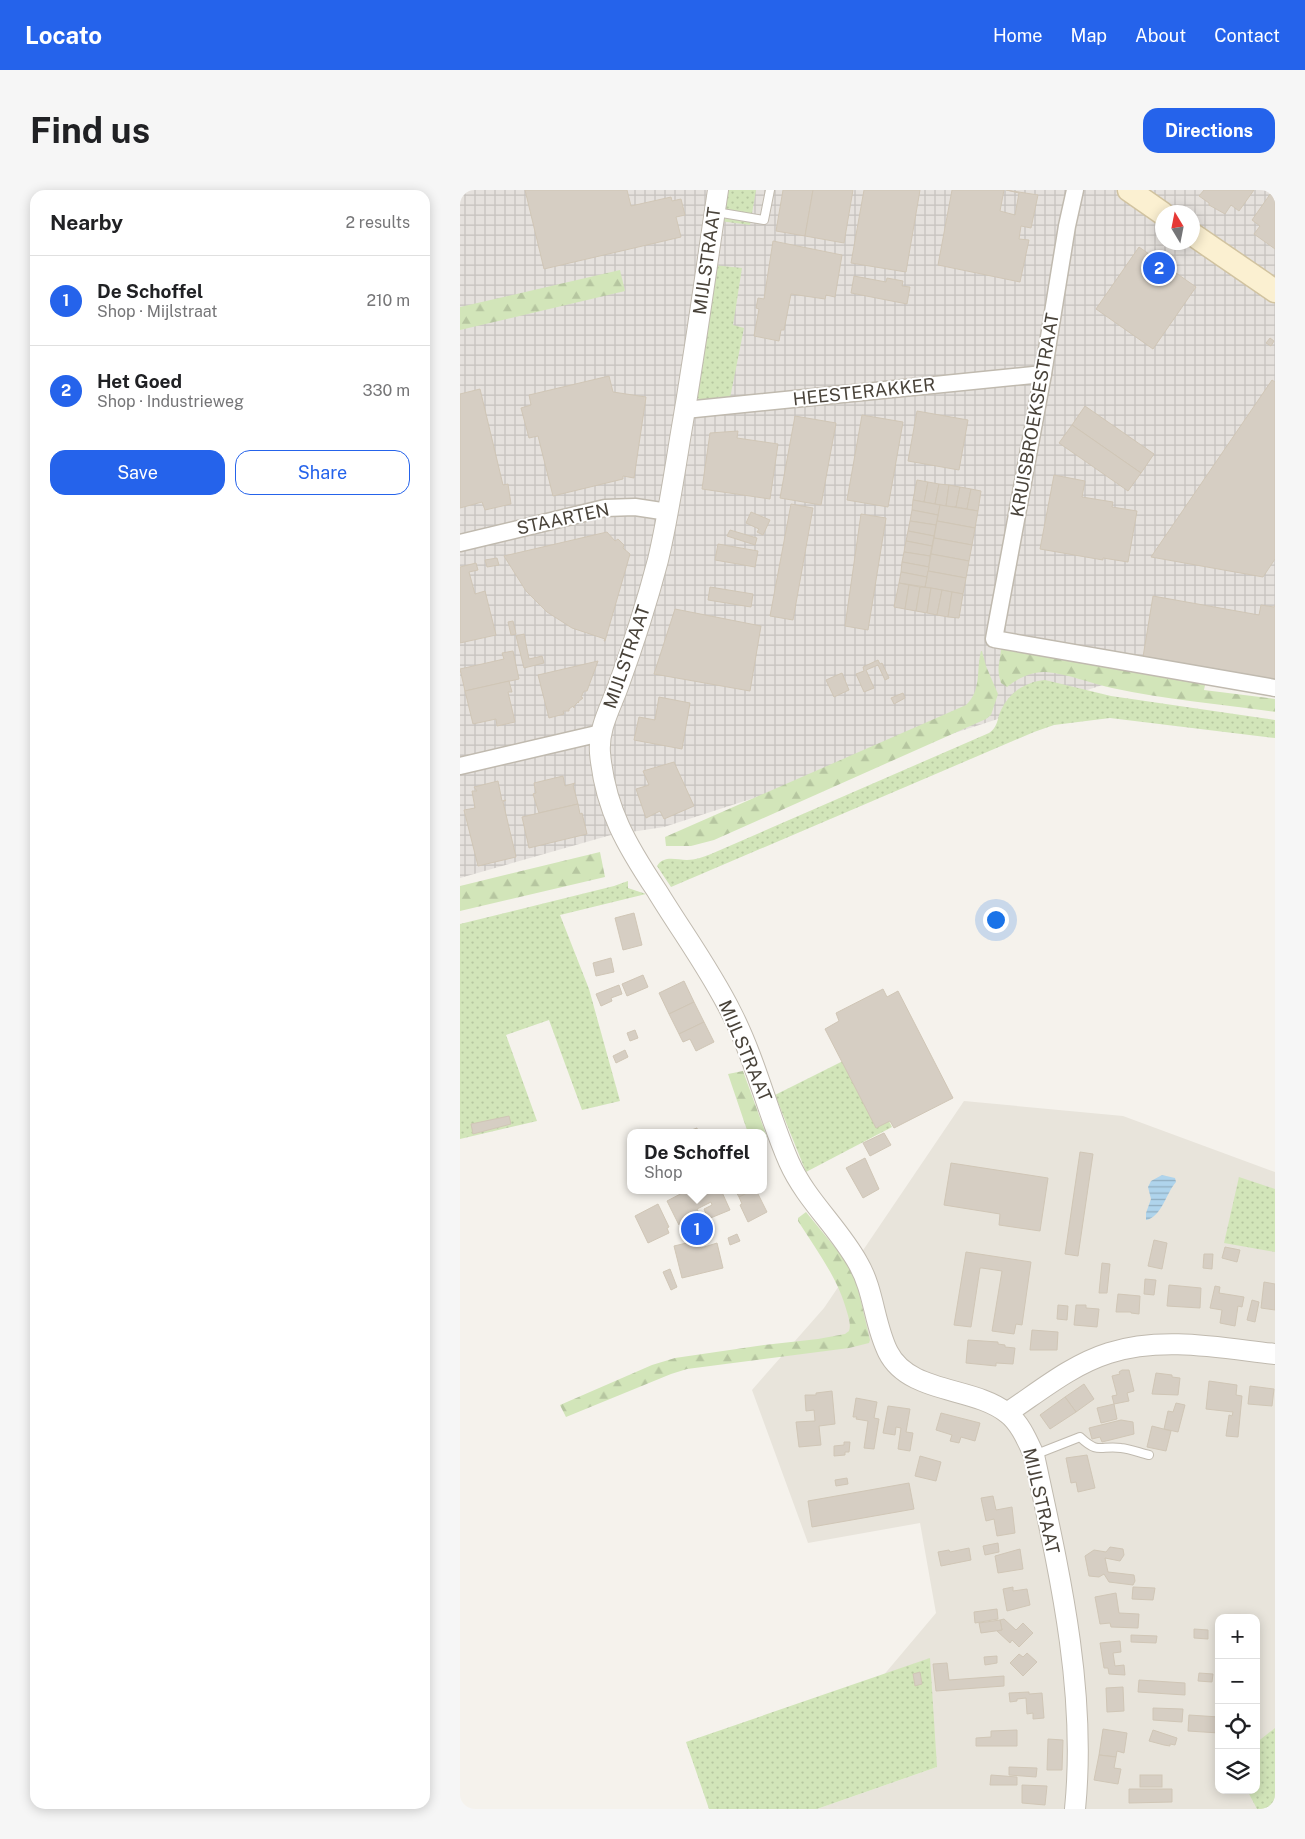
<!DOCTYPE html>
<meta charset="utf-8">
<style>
:root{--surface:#fff;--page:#f6f6f6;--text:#202124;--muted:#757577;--line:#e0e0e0;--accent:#2563eb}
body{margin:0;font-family:"Public Sans",sans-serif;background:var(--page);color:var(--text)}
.controls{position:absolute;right:15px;bottom:15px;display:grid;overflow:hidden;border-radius:10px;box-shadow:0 2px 12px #0003}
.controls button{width:45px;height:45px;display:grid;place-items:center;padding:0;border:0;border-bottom:1px solid var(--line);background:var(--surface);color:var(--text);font:25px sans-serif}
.compass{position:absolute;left:695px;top:15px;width:45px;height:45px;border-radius:50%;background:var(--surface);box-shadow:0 2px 12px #0003;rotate:350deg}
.you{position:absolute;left:535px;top:729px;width:18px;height:18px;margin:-12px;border:4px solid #fff;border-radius:50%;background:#1a73e8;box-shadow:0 0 0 8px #1a73e833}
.badge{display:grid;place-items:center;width:32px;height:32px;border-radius:50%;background:var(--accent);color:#fff;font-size:16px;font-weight:700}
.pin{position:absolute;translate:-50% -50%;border:2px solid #fff;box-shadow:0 1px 5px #0006}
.popup{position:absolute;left:167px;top:939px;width:140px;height:65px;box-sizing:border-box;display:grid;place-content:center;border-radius:10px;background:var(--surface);filter:drop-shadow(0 1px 4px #0005);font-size:16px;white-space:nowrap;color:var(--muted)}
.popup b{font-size:19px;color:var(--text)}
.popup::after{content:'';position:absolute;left:50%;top:100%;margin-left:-10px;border:10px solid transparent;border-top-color:var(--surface)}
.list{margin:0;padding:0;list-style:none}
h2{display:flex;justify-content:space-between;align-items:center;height:65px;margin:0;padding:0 20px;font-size:21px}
h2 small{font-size:16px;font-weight:400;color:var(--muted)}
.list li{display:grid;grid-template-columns:32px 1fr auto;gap:15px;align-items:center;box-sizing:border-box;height:90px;padding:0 20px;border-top:1px solid var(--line)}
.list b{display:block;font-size:19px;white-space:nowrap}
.list p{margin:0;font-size:16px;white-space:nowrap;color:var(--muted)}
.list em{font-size:16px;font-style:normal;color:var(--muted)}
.actions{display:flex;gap:10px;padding:15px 20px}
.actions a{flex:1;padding:11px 0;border:1px solid var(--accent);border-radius:15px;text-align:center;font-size:18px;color:var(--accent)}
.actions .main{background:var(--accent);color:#fff}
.icon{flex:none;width:28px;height:28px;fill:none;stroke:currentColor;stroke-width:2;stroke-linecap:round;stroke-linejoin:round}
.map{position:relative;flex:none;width:815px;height:1619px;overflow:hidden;border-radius:15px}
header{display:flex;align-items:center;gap:30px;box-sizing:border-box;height:70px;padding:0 25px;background:var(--accent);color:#fff}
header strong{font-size:24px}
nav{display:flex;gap:28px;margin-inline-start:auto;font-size:18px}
.intro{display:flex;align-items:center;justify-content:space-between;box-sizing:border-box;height:120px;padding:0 30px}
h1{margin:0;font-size:35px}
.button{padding:12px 22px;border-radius:15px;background:var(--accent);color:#fff;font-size:18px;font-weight:700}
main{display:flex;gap:30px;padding:0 30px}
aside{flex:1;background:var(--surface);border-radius:15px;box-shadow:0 2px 12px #0003}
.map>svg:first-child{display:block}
</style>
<header>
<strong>Locato</strong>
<nav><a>Home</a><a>Map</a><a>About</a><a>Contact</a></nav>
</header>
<div class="intro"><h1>Find us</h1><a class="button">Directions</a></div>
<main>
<aside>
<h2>Nearby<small>2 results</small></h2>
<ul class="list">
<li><span class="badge">1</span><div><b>De Schoffel</b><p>Shop · Mijlstraat</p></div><em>210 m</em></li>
<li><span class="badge">2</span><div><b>Het Goed</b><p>Shop · Industrieweg</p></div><em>330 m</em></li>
</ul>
<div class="actions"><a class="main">Save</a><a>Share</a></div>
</aside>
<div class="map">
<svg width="815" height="1619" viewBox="0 0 815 1619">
<defs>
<pattern id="industrial-grid" width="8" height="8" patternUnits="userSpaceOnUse" patternTransform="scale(1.25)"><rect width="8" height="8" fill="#e5e1dd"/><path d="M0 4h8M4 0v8" fill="none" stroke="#c6c2be"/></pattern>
<pattern id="green-dots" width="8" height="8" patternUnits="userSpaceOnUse" patternTransform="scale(1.25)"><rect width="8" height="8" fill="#d2e5b9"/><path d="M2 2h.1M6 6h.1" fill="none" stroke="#b6c6a0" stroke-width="1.8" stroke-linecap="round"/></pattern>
<pattern id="forest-firs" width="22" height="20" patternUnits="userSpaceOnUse" patternTransform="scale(1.25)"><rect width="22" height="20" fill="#d2e5b9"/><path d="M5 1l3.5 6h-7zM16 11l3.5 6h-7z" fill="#b6c6a0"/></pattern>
<pattern id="water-rules" width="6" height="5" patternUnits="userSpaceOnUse" patternTransform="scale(1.25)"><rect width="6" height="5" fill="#afd4ec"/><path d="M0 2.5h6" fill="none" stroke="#90aec0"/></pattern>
</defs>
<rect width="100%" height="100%" fill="#f5f2ec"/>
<path fill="#e8e4db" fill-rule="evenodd" d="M504,911l159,15 152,56v637h-458l120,-42 -60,-84 59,-70 -16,-90 -112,20 -56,-153 72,-82zM759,1428h37v172h-37z"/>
<path fill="url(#industrial-grid)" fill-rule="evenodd" d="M0,0h815v502l-129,-21 -482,156 -53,8 -151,43zM702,22h30v30h-30z"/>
<g fill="url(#green-dots)">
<path d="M264,0h32l-6,35 -30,-4z"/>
<path d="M253,75l29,3 -9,57 11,3 -14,70c-10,1 -26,6 -34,-1z"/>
<path d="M585,490l66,16 164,24v18l-165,-20 -56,7 -20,7 -363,155 -14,-21c7,-11 19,-6 30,-6 8,0 16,-3 24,-6l278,-121c9,-6 8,-14 12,-23 9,-18 24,-28 44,-30z"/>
<path d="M168,691v7l18,6 -86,21 29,74 31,112 -38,9 -33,-90 -43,15 31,86 -77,18v-215l154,-38z"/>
<path d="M395,865l37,72 -86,45 -31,-77z"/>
<path d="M779,987l36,12v63l-51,-9z"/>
<path d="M470,1468l7,109 -120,42h-108l-23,-67z"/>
<path d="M815,1538v81h-18l-10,-19h9v-47z"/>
</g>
<g fill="url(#forest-firs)">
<path d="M160,80l5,21 -165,39v-23z"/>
<path d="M541,459l205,31 -2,10 71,9v13c-54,-8 -109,-12 -163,-24 -22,-5 -44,-14 -66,-16 -14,-1 -28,6 -39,15l-6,-4c-5,-15 -1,-19 0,-34z"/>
<path d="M521,461h1l4,15 12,28 -7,21 -5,4 -272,121 -23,6h-25l-1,-9 301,-132c16,-15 10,-35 15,-54z"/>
<path d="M140,662l5,25 -145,34v-25z"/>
<path d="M283,881l24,66 -4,1v-5h-15l-20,-59z"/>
<path d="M346,1022l41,50 8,14 15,64 -1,3 -20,5 -162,21 -16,5 -105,43 -6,-12 92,-40 23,-7 89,-13 54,-6 27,-5 4,-3c2,-6 0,-12 -2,-19 -9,-34 -30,-61 -49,-91v-3z"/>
</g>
<path fill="url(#water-rules)" d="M702,985l13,3 1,4c-10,11 -14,35 -30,38v-7l5,-14 -3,-12 3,-6z"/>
<g fill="#d6cec3" stroke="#d0c6b6">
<path d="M65,0h102l4,16 40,-9 1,4 9,-2 4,16 -9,2 5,20 -137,32z"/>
<path d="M323,0h30l-8,46 -29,-5z"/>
<path d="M353,0h40l-9,53 -39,-7z"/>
<path d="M404,0h56l-14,82 -55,-9z"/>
<path d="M492,0h52l-4,21 15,4 4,-22 -13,-3 32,5 -7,33 -10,-2 -2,13 10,1 -9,42 -82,-17z"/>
<path d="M744,0h50l-15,21 -8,-6 -6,9 -16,-9v-2l-10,-7z"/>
<path d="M813,0h2v59l-21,-15 6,-8 -8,-6z"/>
<path d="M313,51l69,14 -7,42 -9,-2 -1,4 -34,-5 -7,36h-3l-2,11 -25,-5 5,-27 -3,-1 2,-10 6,1z"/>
<path d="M679,57l57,40 -43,62 -57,-40z"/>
<path d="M394,86l32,6 1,-4 16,3 -1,5 8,1 -3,17 -56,-11z"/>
<path d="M810,148l4,3 -3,5 -5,-3z"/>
<path d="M149,186l4,16 33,5 -12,81 -11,-2v3l-70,17 -15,-60 -9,2 -8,-30 10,-3 -2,-10z"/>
<path d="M812,190l3,2v177l-12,18 -112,-20z"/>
<path d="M20,199l23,96 5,-1 3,20 -26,6 -3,-8 -22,6v-114z"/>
<path d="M625,216l69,48 -13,19 -69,-48z"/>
<path d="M457,221l51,9 -9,50 -51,-9z"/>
<path d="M402,225l41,7 -15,85 -41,-7z"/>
<path d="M335,226l41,7 -15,82 -41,-7z"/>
<path d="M612,235l69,48 -13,18 -69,-48z"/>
<path d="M278,241l-1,7 41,6 -8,55 -68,-10 8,-56z"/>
<path d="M594,285l31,6 -3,16 31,5 -1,5 25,4 -9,51 -25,-4v2l-63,-11z"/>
<path d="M457,290l11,2 -4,20 -11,-2z"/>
<path d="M468,292l11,2 -4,20 -11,-2z"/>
<path d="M479,294l10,1 -3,21 -11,-2z"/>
<path d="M489,295l11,2 -4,20 -10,-1z"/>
<path d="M500,297l11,2 -4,20 -11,-2z"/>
<path d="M511,299l10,2 -3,20 -11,-2z"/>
<path d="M453,310l27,5 -2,10 -26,-5z"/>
<path d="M331,314l22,4 -20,112 -23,-4z"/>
<path d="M480,315l38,6 -3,17 -38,-7z"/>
<path d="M452,320l26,5 -2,10 -26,-4z"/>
<path d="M291,322l19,8 -7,15 -6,-3 2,-3 -13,-6z"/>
<path d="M401,324l25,4 -18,112 -23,-4z"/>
<path d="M450,331l26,4 -2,11 -26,-5z"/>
<path d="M477,331l38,7 -3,17 -38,-7z"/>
<path d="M270,340l27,8 -2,7 -28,-9z"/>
<path d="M448,341l26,5 -2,10 -26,-5z"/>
<path d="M147,342l8,9 3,-2 6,6 -1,3 7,6 -25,87h-1l1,-2 -33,-11 -25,-16 -21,-21 -22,-35z"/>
<path d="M474,348l38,7 -3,16 -38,-7z"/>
<path d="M446,351l26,5 -2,10 -26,-4z"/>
<path d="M258,354l40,7 -3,16 -40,-7z"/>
<path d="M444,362l26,4 -1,11 -27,-5z"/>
<path d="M471,364l38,7 -3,17 -38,-7z"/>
<path d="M37,368l2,7 -12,2 -2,-7z"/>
<path d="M442,372l27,5 -2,10 -26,-5z"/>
<path d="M16,373l2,7 -9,2 6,22 10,-3 11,44 -36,8v-76z"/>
<path d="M468,381l38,7 -3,16 -38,-7z"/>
<path d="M441,382l26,5 -2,10 -26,-4z"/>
<path d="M439,393l10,2 -4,24 -11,-2z"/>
<path d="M449,395l11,2 -4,24 -11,-2z"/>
<path d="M250,397l43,7 -2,13 -43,-7z"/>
<path d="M460,397l11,1 -4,25 -11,-2z"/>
<path d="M471,398l11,2 -5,25 -10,-2z"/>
<path d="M482,400l10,2 -4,25 -11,-2z"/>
<path d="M492,402l11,2 -4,24 -11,-1z"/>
<path d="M693,406l106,19 2,-10 13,2 1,-2v80l-132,-28z"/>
<path d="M215,419l86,17 -11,65 -96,-17z"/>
<path d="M53,431l3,13 -5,1 -3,-13z"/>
<path d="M64,444l5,25 13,-3 2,7 -20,5 -8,-32z"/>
<path d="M53,461l6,28 -54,12 -5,-22 44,-10 -2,-6z"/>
<path d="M418,470l2,4 2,-1 7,15 -4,2 -7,-15 -12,5 8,18 -10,4 -8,-18 8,-3 -1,-4z"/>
<path d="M138,471l-11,30h-3l-3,6 2,1 -5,4 1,1 -1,-1 -4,4v2l-1,-2 -4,3v2h-6l1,3 -15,4 -11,-43z"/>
<path d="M382,483l7,17 -15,7 -8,-17z"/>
<path d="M49,491l3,11h-4l7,30 -18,4 -1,-7 -23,5 -8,-33z"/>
<path d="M443,503l2,5 -11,6 -3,-6z"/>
<path d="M199,507l31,6 -8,46 -48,-9 5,-23 16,3z"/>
<path d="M214,572l20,44 -30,13 -4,-8 -14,7 -10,-29 13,-4 -6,-14z"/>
<path d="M103,586l2,10 10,-3 -2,2 5,19 -39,9 -6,-19 3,-1 -2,-10z"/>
<path d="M38,591l4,20 4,-1 -3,2 13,55 -38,9 -14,-56 11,-2 -3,-17h5l-3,-4z"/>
<path d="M118,614l2,10 2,-1 5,21 -58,14 -7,-31z"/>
<path d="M174,723l8,32 -19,5 -8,-32z"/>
<path d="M151,768l3,14 -18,4 -3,-13z"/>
<path d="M183,785l5,12 -21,9 -5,-12z"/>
<path d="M224,791l10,21 -25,12 -10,-21z"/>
<path d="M159,795l3,9 -11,4 1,3 -11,5 -5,-12z"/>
<path d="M423,799l4,8 11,-6 55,107 -59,30 -4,-7 -14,7 -51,-99 14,-8 -3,-8z"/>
<path d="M234,812l10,20 -25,12 -10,-20z"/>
<path d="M244,832l10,20 -18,9 -6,-12 -7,3 -4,-8z"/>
<path d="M175,840l3,8 -8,3 -3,-8z"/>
<path d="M165,860l3,7 -12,6 -3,-7z"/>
<path d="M49,926l2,8 -38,10 -2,-10z"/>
<path d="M237,938l1,5h-15z"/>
<path d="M424,943l7,12 -21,11 -7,-13z"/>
<path d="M620,962l13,2 -15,102 -13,-2z"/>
<path d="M405,968l14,31 -16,9 -17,-30z"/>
<path d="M491,973l97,15 -8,53 -41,-6 1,-11 -56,-9z"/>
<path d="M228,1000h33l9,20 -22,9 -4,-10 8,-4 -1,-3 -14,7 3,6 -21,10 -12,-24z"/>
<path d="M275,1000h18l-14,7z"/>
<path d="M293,1000h3l11,22 -19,10 -8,-17 2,-1 -3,-7z"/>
<path d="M198,1014l11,23 -2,1 2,5 -21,10 -13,-27z"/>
<path d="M277,1044l3,7 -10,4 -2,-7z"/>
<path d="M239,1050l2,8 16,-5 6,25 -41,10 -8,-32z"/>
<path d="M694,1050l13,3 -5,26 -14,-3z"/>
<path d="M765,1057l15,3 -3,12 -15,-4z"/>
<path d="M506,1062l65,10 -9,63 -6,-1 -2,10 -22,-3 10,-60 -20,-3h-2l-9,59 -17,-2z"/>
<path d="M744,1064h9l-1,15 -9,-1z"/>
<path d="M642,1073l8,1 -3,29h-8z"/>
<path d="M210,1079l7,18 -6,3 -8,-18z"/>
<path d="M685,1089l11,1 -2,15 -10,-1z"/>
<path d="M804,1092l11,2v26l-14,-2z"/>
<path d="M709,1095l32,3 -1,20 -33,-2z"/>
<path d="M755,1096l5,1 -1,6 25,4 -2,10 -4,-1 -3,20 -15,-3 2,-13 -12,-2z"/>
<path d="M658,1104l22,2 -1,18 -8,-1v-1h-15z"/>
<path d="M792,1110l7,2 -4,20 -8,-2z"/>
<path d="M598,1115l10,1 -1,14 -10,-1z"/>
<path d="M616,1115h10v3l13,1 -2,18 -23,-2z"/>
<path d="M572,1140l26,2 -1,18h-27z"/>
<path d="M508,1150l30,2v2l7,1v2l10,1 -2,16 -17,-1v3l-30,-3z"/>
<path d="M662,1180h7l5,21 -7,2 2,8 -15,3 -2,-8 5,-1 -5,-19 8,-2 -1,-2z"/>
<path d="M696,1183l16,2v2l8,1 -2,17 -26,-1z"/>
<path d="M749,1191l28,4 -1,10 6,1 -4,41 -12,-1 3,-21 3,1 1,-4 -27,-3z"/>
<path d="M624,1194l10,15 -18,13 -11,-15z"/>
<path d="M790,1196l24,3 -2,17 -24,-2z"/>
<path d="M372,1201l3,33 -16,2 2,19 -22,2 -3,-25 19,-1 -1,-11 -8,1 -1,-16h11v-2z"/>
<path d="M605,1207l11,15 -26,17 -10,-14z"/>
<path d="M396,1208l21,4 -3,16 5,1 -5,30 -10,-1 4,-27 -12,-2 1,-2h-4z"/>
<path d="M716,1213l9,2 -7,27 -14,-3 4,-18 5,1z"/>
<path d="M654,1214l3,15 -16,4 -4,-15z"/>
<path d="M428,1216l22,3 -4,23 7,1 -3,18 -12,-2 3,-21 -5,-1 -1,8 -12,-2z"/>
<path d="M481,1223l39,10 -5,18 -14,-4 -2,6 -9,-2 2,-6 -16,-5z"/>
<path d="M661,1230l12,2 1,12 -32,8 -2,-5 -8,2 -3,-11z"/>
<path d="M692,1236l19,5 -5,20 -19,-4z"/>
<path d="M384,1252h6l-1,10h-4v3l-11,1v-10l10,-1z"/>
<path d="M627,1265l8,33 -17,4 -2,-10 -5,1 -5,-25z"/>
<path d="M460,1266l21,6 -5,19 -21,-5z"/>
<path d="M387,1288l1,6 -12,2 -1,-6z"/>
<path d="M449,1293l5,26 -102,18 -4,-26z"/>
<path d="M533,1306l3,14 16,-3 3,26 -18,3 -3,-17 -8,2 -5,-23z"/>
<path d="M538,1353l1,9 -14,3 -2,-9z"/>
<path d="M650,1357l13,2 1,6 -4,6 -15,-3 3,14 26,3 1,6 -2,4 -24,-3 -5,-8 -5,3 -10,-1 -4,-20 9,-6 12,2z"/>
<path d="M509,1358l2,12 -30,6 -3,-14 11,-2 1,2z"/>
<path d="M560,1359l3,20 -25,4 -3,-17z"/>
<path d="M553,1397v4l14,-2 3,16 -23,6 -4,-22z"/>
<path d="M673,1397l22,1 -2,12 -21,-1z"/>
<path d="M656,1403l3,20 20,1 -1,14 -27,-1 -1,-4 -10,1 -5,-27z"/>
<path d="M537,1419l1,10 -23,4 -1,-11z"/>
<path d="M544,1429l12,11 7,-7 10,10 -14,14 -7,-7 -2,3 -13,-12 5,-1 -2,-10z"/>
<path d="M540,1430l2,10 -21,3 -2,-10z"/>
<path d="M734,1439l14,1v9l-14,-1z"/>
<path d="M671,1445l26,1 -1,7 -25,-1z"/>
<path d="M660,1451l1,11 -8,1 2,13 9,-1 1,10 -16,-1 -1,-6h-4l-4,-25z"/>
<path d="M567,1463l10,9 -14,14 -13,-13 9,-9 4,3z"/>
<path d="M537,1466v7l-12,2 -1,-8z"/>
<path d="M487,1473l2,17 55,-4v10l-68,5 -3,-27z"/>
<path d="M460,1482l2,12 -7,2 -2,-12z"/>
<path d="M739,1483l14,1 -1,8 -14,-1z"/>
<path d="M679,1490l46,3v12l-47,-3z"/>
<path d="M663,1497l1,24 -17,1 -1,-24z"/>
<path d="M569,1502v2l13,-1 2,25 -11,1v-6l-6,1 -1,-16 -9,1v2l-7,1 -1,-9z"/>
<path d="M693,1518l30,1 -1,13 -29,-2z"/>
<path d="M729,1525l30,2v16l-31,-2z"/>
<path d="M643,1539l24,4 -3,20 -7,-2 -1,6 -17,-2z"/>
<path d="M557,1540v16h-41v-8l15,-1v-6z"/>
<path d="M693,1540l24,8 -2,7 -5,-1v2l-6,-1 -15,-4z"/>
<path d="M588,1549l15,1 -1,30h-15z"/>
<path d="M639,1565l17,2 -2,11 7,1 -3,15 -24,-4z"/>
<path d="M549,1577l28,1 -1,9 -27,-2z"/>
<path d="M531,1585l26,2v8h-27z"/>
<rect x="680" y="1585" width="22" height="12"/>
<path d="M562,1595l25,1 -2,19 -23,-2z"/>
<path d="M669,1599h43v13l-43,1z"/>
</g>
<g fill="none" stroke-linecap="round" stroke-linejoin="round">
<defs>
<g id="service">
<path d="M256,22l48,8 6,-30"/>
<path d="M574,1265l46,-18c19,18 20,8 41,11 10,1 19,5 28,7"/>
</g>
<g id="minor">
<path d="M615,0l-8,36 -24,148 -49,265 281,49"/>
<path d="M225,220l358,-36"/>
<path d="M0,353l145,-35 30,-1 33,5"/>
<path d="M0,576l141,-33"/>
</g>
<g id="tertiary">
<path d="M258,0c-12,81 -23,162 -37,243 -7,42 -13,85 -23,127 -11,42 -24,83 -39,124 -8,23 -21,44 -19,69 5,56 27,93 57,138 25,41 54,80 75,123 24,47 36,100 57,148 17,38 49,65 69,101 16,27 16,61 30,89 21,42 85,34 119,61 13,10 20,27 27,42 25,116 53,234 41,354"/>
<path d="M547,1223c33,-22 64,-48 102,-60 53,-17 112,-5 166,1"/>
</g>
<g id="secondary">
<path d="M669,0l33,23"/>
<path d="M732,44l83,57"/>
</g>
</defs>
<use href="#service" stroke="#c0baaf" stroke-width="10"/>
<use href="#minor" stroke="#c0baaf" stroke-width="19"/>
<use href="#tertiary" stroke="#c0baaf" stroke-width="22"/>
<use href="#secondary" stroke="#d1c3a0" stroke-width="25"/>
<use href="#service" stroke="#fff" stroke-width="8"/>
<use href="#minor" stroke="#fff" stroke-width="16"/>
<use href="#tertiary" stroke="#fff" stroke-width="20"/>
<use href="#secondary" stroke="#fbf0d1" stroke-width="22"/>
</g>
<g text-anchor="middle" stroke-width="4" stroke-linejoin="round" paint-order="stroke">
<g font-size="18" fill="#49433a" stroke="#fff">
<text transform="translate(247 71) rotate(-82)" y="6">MIJLSTRAAT</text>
<text transform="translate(404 202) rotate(-6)" y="6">HEESTERAKKER</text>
<text transform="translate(575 225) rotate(-80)" y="6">KRUISBROEKSESTRAAT</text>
<text transform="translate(103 329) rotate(-12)" y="6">STAARTEN</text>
<text transform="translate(167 467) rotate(-71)" y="6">MIJLSTRAAT</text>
<text transform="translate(285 861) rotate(67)" y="6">MIJLSTRAAT</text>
<text transform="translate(581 1311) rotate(77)" y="6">MIJLSTRAAT</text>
</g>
</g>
</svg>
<div class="controls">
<button>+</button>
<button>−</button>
<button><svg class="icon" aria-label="locate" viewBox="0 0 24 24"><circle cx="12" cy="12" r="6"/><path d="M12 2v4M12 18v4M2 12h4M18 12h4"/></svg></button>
<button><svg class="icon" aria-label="layers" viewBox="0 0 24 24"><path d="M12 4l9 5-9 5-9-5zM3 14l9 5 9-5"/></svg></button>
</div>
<svg class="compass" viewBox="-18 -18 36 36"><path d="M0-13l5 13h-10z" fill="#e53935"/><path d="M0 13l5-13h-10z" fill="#757577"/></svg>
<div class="you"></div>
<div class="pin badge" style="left:237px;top:1039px">1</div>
<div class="popup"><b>De Schoffel</b>Shop</div>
<div class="pin badge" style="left:699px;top:78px">2</div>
</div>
</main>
